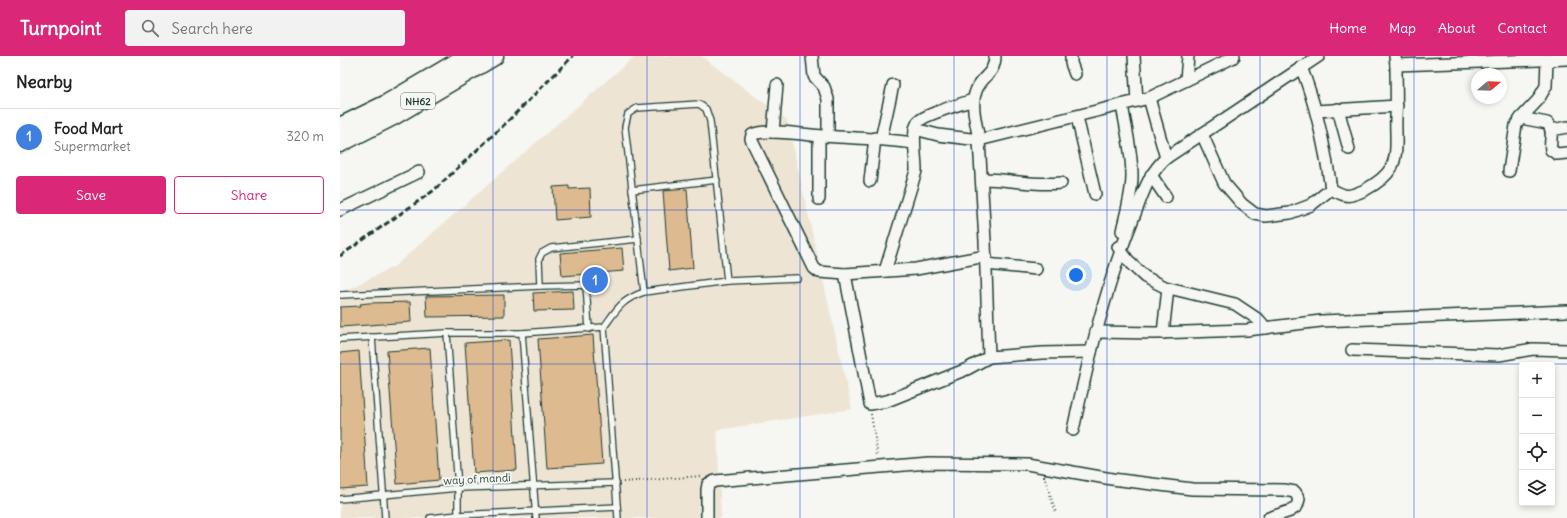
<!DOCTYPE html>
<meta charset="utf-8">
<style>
:root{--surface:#fff;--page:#f2f2f2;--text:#222;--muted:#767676;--line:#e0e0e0;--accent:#db2777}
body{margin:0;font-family:Delius,sans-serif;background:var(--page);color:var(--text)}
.controls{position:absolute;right:12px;bottom:12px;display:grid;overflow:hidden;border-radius:4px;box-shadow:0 2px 6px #0003}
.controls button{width:36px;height:36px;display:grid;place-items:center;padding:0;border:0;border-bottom:1px solid var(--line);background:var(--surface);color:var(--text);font:20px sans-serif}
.compass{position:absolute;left:1131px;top:12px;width:36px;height:36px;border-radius:50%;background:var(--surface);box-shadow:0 2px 6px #0003;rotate:71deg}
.you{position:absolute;left:736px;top:219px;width:14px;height:14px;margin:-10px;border:3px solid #fff;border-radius:50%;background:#1a73e8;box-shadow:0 0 0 6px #1a73e833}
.badge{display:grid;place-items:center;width:26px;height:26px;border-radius:50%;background:var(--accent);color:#fff;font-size:13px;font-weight:700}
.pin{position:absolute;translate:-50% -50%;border:2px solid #fff;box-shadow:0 1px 4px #0006}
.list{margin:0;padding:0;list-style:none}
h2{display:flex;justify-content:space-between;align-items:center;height:52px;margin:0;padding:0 16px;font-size:17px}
h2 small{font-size:13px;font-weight:400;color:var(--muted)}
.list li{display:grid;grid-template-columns:26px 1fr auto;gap:12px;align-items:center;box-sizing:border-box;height:56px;padding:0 16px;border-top:1px solid var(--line)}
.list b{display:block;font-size:15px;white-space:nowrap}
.list p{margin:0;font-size:13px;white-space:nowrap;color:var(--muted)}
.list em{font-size:13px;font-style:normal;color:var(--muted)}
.actions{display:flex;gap:8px;padding:12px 16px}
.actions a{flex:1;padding:9px 0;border:1px solid var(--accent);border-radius:4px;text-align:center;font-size:14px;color:var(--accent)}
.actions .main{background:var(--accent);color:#fff}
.icon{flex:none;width:22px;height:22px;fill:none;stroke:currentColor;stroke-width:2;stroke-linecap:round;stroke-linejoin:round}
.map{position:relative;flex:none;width:1227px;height:462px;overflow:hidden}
header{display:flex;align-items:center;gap:24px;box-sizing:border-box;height:56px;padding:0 20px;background:var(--accent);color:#fff}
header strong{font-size:19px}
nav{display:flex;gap:22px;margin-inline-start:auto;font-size:14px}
.search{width:280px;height:36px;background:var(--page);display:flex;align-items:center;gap:10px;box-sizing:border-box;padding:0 14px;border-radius:4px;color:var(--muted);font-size:15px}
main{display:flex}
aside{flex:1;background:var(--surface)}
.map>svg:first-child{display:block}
</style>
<header>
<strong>Turnpoint</strong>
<div class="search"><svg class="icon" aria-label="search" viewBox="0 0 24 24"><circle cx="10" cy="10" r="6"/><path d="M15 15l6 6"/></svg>Search here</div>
<nav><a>Home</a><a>Map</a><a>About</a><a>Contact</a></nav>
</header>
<main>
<aside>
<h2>Nearby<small></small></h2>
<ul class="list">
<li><span class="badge" style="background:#3f7fe0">1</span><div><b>Food Mart</b><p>Supermarket</p></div><em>320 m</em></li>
</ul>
<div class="actions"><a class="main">Save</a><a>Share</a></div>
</aside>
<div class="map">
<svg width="1227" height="462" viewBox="0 0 1227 462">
<rect width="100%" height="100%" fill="#f6f6f2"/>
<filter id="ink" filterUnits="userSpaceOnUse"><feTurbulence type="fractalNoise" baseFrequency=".025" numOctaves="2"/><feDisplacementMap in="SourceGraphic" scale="8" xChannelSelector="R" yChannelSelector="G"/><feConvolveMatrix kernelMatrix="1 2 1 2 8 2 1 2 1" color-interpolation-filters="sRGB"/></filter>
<g filter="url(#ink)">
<path fill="#eee4d4" d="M295,0h66l86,64 65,289 -135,21 4,88h-381v-225l55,-27z"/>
<g fill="#ddba8f" stroke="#1f3d34">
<path d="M229,130v3l21,-1 1,29 -36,3 -2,-33z"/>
<path d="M347,133l6,79 -24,3 -6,-80z"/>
<path d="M282,192l2,23 -62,5 -2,-23z"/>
<path d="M233,235l1,19 -40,1 -1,-18z"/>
<path d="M164,239v21l-77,1 -1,-21z"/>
<path d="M70,246l1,20 -71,5v-20l21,-1 -1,-2 8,-1z"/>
<path d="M253,279l9,129 -55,4 -9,-129z"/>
<path d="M169,284l8,130 -43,3 -9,-130z"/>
<path d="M90,292l9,132 -42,4 -10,-133z"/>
<path d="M19,295l9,136 -28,2v-136z"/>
</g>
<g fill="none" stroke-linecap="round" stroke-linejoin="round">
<defs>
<g id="service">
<path d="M292,134l85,-10"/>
<path d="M200,230l-1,-27 3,-6 9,-5 87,-9"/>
<path d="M304,236l-19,-165 3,-13 9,-6 62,-4 7,5 4,12 17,160"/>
<path d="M0,239l200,-9 46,-1 3,44"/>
<path d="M264,271c13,-18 17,-27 40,-35l83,-11 70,-3"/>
<path d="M107,277l11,155v30"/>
<path d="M182,277l14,185"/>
<path d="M32,281l13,181"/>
<path d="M0,283l107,-6h75l82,-6 14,191"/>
<path d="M0,443l118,-11 158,-5"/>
<path d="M90,462l28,-3 159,-8"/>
</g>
<g id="minor">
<path d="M472,0l2,20 10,11 4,12v37"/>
<path d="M731,0v7l4,11"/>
<path d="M794,0l3,45"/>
<path d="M1055,0l1,9 171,-6"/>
<path d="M961,11c16,40 24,80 30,122 16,9 18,8 34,1 9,-5 21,-13 26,-22 8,-14 4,-35 5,-51 1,-18 0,-35 0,-52"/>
<path d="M846,24l2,-24"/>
<path d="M809,42l17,60"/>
<path d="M998,53l11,40"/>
<path d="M976,55l81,-5"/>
<path d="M737,61l18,77"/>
<path d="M1181,62l26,5c8,7 2,18 4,27l6,4 10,-1"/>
<path d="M575,73l23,6 41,5c-2,-14 -9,-35 -3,-49 5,-15 19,-16 19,-35"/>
<path d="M1212,74l15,-3"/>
<path d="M433,76l4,-47"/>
<path d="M862,78l22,49 18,21 13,10 11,2 24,-3 21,-8 20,-16"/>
<path d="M479,80v63"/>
<path d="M541,83l12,-54"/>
<path d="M1169,115l7,-46 5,-7 17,-18 8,-14 1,-26"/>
<path d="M811,119l15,22"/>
<path d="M642,123c26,0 52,7 79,4"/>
<path d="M530,125l5,-43"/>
<path d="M0,154l79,-38"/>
<path d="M782,175c4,-18 10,-37 10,-55 0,-24 -6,-47 -10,-71"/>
<path d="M778,191l13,17 14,13 20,10 70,17 24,16 7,8"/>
<path d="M646,200l-70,13 -71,5 25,130 17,-3 80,-32 22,-12"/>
<path d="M646,208l50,5"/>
<path d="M545,215l31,-100c0,-14 -3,-27 -1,-41 0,-2 2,-6 3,-8 7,-8 44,-18 55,-22"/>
<path d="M505,218l-26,-2 -5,-4 -63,-129 1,-4c12,-7 55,0 70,1 31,2 61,3 92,7"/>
<path d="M756,276l59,1 92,-3 74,-9 246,-10"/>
<path d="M823,277l5,-45"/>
<path d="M1012,294l147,5 34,-6 34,1"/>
<path d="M751,296l-49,1 -53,4 -4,-116 -6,-101 170,-42 83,-40 2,-2"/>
<path d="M733,374c16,-73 33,-145 61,-214 9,-22 14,-42 32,-58l153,-102"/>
<path d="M367,462v-28l1,-6 7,-3 213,-18 99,1 85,15 80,10 92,1 11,2 4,7 -2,7 -7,5 -21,7"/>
</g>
<g id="trunk">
<path d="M0,71l45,-22 83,-49"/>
<path d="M0,87l53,-27 101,-60"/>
</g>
</defs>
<use href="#service" stroke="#1f3d34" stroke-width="8"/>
<use href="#minor" stroke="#1f3d34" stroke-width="14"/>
<use href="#trunk" stroke="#1f3d34" stroke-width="21"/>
<g stroke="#1f3d34" stroke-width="2" stroke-dasharray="1 3" stroke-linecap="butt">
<path d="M531,358l7,43"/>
<path d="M704,420l12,37"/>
<path d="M283,426l78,-6"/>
</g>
<use href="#service" stroke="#f6f6f2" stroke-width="5.5"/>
<use href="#minor" stroke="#f6f6f2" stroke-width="11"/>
<use href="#trunk" stroke="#f6f6f2" stroke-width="18"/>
<path stroke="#1f3d34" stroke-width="3" stroke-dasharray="6 3" stroke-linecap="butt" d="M0,200l93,-65 72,-67 68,-68"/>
</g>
</g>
<path fill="none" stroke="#1d4ed8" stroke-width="1" stroke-opacity="0.55" d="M153,0v462M307,0v462M460,0v462M614,0v462M767,0v462M920,0v462M1074,0v462M0,154h1227M0,308h1227"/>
<g text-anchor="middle" stroke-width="4" stroke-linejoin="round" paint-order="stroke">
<rect fill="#f6f6f2" stroke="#60746d" stroke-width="1" x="61" y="37" width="34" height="16" rx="3"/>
<g font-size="10" font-weight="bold" fill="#1f3d34">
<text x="78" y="49">NH62</text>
</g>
<g font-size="11" fill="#1f3d34" stroke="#f6f6f2">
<text transform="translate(137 423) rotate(-3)" y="4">way of mandi</text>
</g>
</g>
</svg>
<div class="controls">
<button>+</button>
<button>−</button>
<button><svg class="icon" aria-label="locate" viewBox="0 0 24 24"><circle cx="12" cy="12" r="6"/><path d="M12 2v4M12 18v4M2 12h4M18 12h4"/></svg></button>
<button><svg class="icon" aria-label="layers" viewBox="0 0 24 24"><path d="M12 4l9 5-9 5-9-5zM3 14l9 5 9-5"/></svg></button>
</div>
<svg class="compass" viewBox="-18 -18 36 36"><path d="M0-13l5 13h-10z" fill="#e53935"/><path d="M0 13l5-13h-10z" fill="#767676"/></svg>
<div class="you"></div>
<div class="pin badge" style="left:255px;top:224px;background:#3f7fe0">1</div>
</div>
</main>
